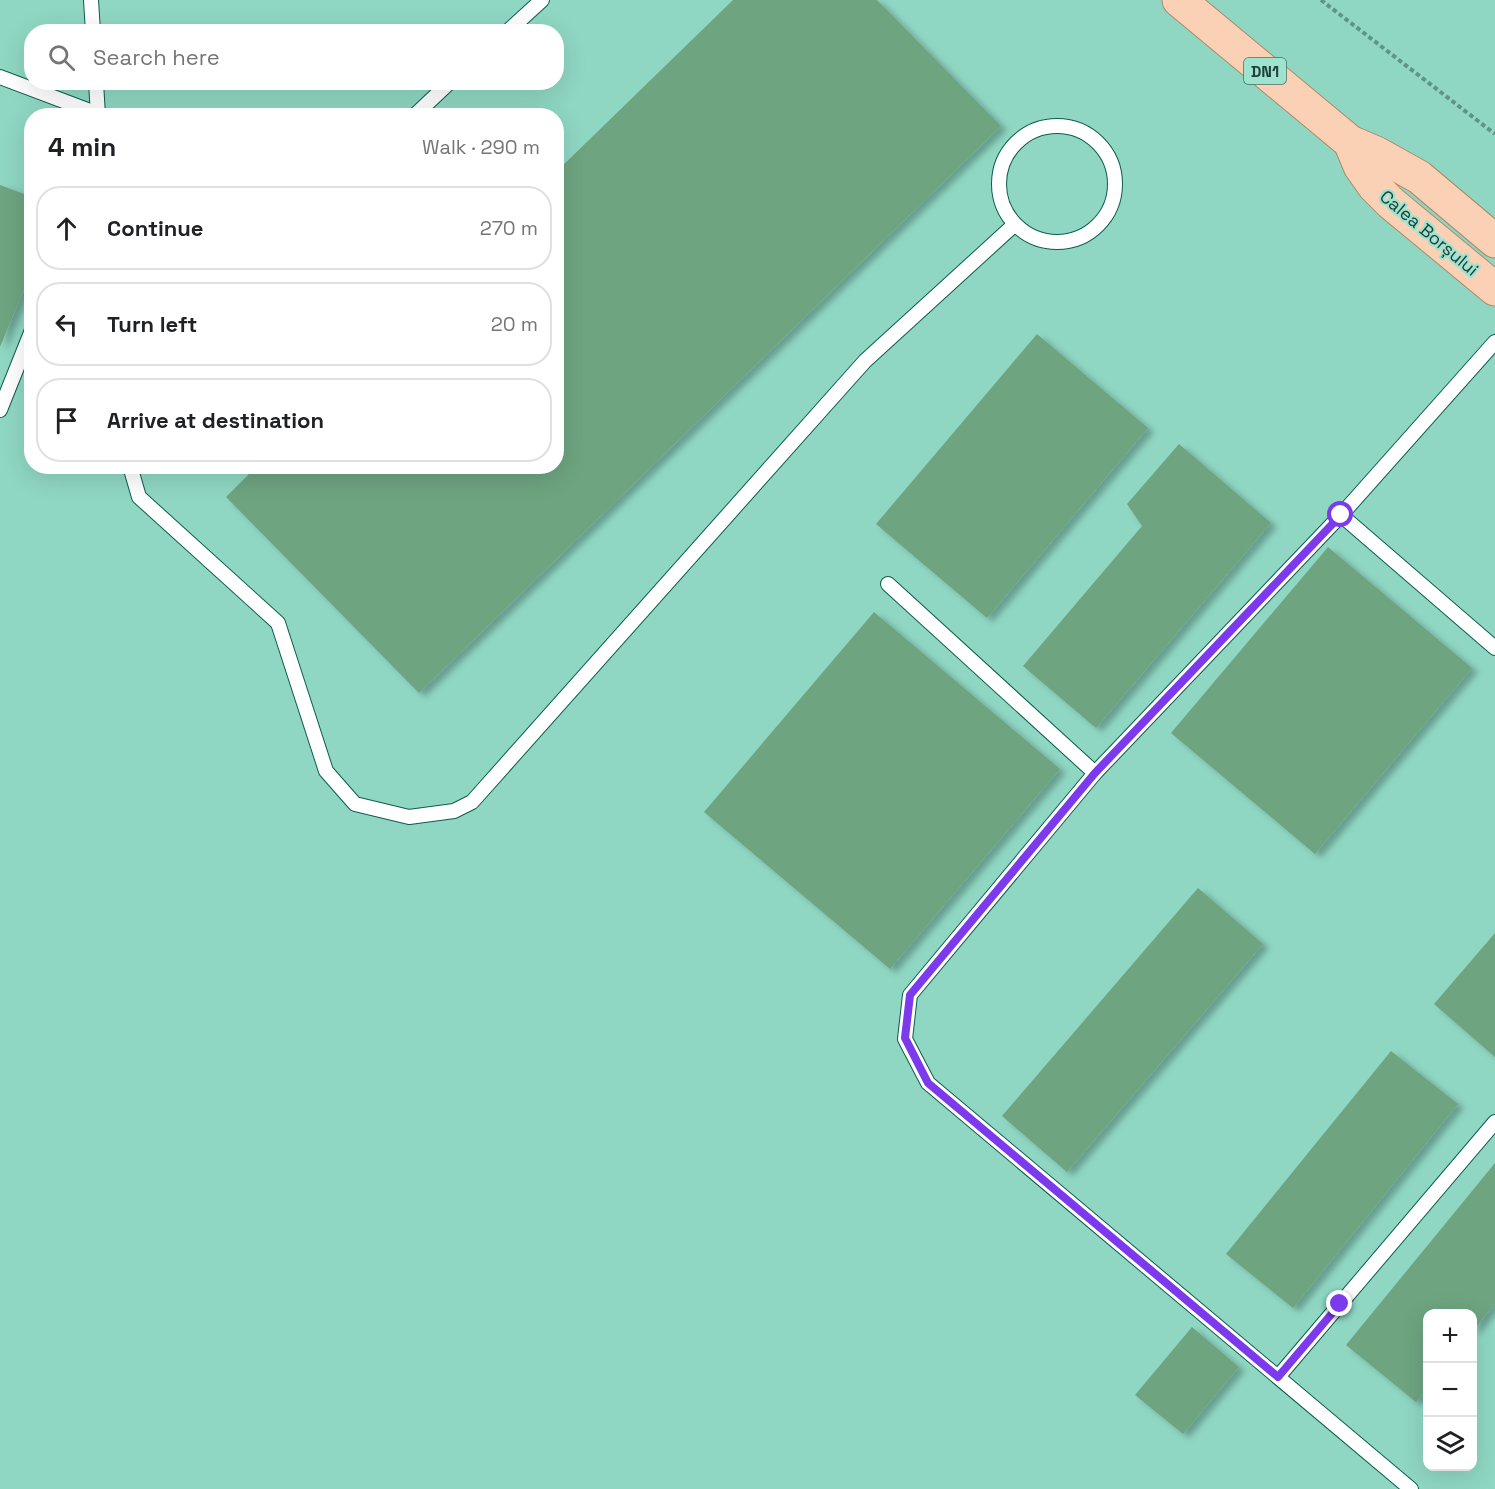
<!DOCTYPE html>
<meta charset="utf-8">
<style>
:root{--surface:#fff;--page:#f2f2f2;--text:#202124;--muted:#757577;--line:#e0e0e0}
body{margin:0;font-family:"Space Grotesk",sans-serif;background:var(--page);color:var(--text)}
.controls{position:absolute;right:18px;bottom:18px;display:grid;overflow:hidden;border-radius:12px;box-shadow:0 6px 24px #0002}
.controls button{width:54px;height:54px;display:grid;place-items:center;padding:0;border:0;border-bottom:2px solid var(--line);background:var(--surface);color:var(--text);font:30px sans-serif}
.stop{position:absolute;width:18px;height:18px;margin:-14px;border:4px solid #7c3aed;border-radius:50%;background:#fff}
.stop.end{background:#7c3aed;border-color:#fff;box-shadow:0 2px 6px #0008}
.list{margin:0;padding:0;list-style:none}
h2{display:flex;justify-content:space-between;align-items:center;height:78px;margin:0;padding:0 24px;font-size:26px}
h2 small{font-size:20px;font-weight:400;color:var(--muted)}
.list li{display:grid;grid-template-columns:39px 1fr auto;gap:18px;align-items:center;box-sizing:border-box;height:84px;margin:0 12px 12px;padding:0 12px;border:2px solid var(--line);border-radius:24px}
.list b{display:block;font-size:22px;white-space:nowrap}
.list em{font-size:20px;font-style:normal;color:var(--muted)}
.icon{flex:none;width:33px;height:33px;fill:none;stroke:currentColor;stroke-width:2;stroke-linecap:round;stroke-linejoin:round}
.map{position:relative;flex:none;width:1495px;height:1489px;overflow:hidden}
.search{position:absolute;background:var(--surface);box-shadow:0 6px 24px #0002;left:24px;top:24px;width:540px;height:66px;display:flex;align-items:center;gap:15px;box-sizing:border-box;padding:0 21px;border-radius:24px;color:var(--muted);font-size:22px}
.panel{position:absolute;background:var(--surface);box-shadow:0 6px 24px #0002;left:24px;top:108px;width:540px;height:366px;border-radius:24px}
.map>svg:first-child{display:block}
</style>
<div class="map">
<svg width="1495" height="1489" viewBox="0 0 1495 1489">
<defs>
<filter id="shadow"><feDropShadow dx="6" dy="4" stdDeviation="3" flood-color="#0004"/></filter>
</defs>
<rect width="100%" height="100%" fill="#8fd7c3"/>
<g fill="#6ea480" filter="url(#shadow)">
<path d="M733,0h144l124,126 -582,567 -193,-196 31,-31h299v-294z"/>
<path d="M0,185l32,12v73l-32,77z"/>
<path d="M1037,334l111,94 -161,190 -111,-94z"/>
<path d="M1179,444l92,79 -175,205 -73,-62 119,-140 -15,-22z"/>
<path d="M1328,547l144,121 -157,186 -144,-121z"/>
<path d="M874,612l186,157 -170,200 -186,-157z"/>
<path d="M1198,888l65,56 -196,228 -65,-56z"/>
<path d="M1495,933v124l-61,-53z"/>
<path d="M1391,1051l67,53 -165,204 -67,-54z"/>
<path d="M1495,1163v141l-23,28v-18h-44v74l-12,14 -70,-57z"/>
<path d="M1192,1327l47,40 -56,67 -48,-39z"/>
</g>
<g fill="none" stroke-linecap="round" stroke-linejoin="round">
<defs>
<g id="service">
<path d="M91,0l2,32"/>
<path d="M507,32l35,-32"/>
<path d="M0,77l98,37"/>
<path d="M96,82l2,34"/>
<path d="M414,116l36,-34"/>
<circle cx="1057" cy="184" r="58"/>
<path d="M0,410l32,-80"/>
<path d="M130,466l9,31 139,126 48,148 29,33 54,13 45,-6 18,-9 393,-441 149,-136"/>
<path d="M1341,515l154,133"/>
<path d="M888,584l207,189"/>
<path d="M1278,1377l217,-255"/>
<path d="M1411,1489l-483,-406 -23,-44 5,-44 185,-222 246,-258 154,-173"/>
</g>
<g id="primary">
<path d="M1179,0l171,142 26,11 43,24 76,64"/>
<path d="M1350,142l10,24 14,20 17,17 104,86"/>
</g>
</defs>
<use href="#service" stroke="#0c5d4d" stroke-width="16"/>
<use href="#primary" stroke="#ab8a68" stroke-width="35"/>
<path stroke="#5f9586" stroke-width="4" stroke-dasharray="4.5 3" stroke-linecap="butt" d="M1321,0l174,134"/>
<use href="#service" stroke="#fff" stroke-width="14"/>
<use href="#primary" stroke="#fad1b5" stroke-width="33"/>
</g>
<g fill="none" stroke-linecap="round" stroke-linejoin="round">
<path stroke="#7c3aed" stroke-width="8" d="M1340,1304l-62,73 -350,-294 -23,-45 5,-43 185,-222 246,-258"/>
</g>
<g text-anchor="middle" stroke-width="4.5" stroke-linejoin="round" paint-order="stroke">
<rect fill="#9ce4d0" stroke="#467065" stroke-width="1.5" x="1244" y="58" width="42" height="26" rx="4.5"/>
<g font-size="16" font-weight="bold" fill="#213f37">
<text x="1265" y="77">DN1</text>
</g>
<g font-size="18" fill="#213f37" stroke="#9ce4d0">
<text transform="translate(1429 233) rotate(40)" y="6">Calea Borșului</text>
</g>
</g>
</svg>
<div class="controls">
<button>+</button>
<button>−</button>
<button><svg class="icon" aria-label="layers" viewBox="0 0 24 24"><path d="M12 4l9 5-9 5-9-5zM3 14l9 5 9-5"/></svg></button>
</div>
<div class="stop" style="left:1341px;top:515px"></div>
<div class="stop end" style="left:1340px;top:1304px"></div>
<div class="search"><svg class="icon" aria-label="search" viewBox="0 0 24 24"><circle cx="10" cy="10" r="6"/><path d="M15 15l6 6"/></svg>Search here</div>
<section class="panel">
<h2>4 min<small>Walk · 290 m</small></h2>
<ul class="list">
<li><svg class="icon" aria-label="ahead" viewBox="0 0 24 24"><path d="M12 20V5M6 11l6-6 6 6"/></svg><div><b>Continue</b></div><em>270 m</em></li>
<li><svg class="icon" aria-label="left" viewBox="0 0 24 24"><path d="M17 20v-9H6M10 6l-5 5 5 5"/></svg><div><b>Turn left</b></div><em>20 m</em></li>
<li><svg class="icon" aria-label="arrive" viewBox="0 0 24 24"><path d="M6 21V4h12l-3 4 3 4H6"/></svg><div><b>Arrive at destination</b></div></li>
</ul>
</section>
</div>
